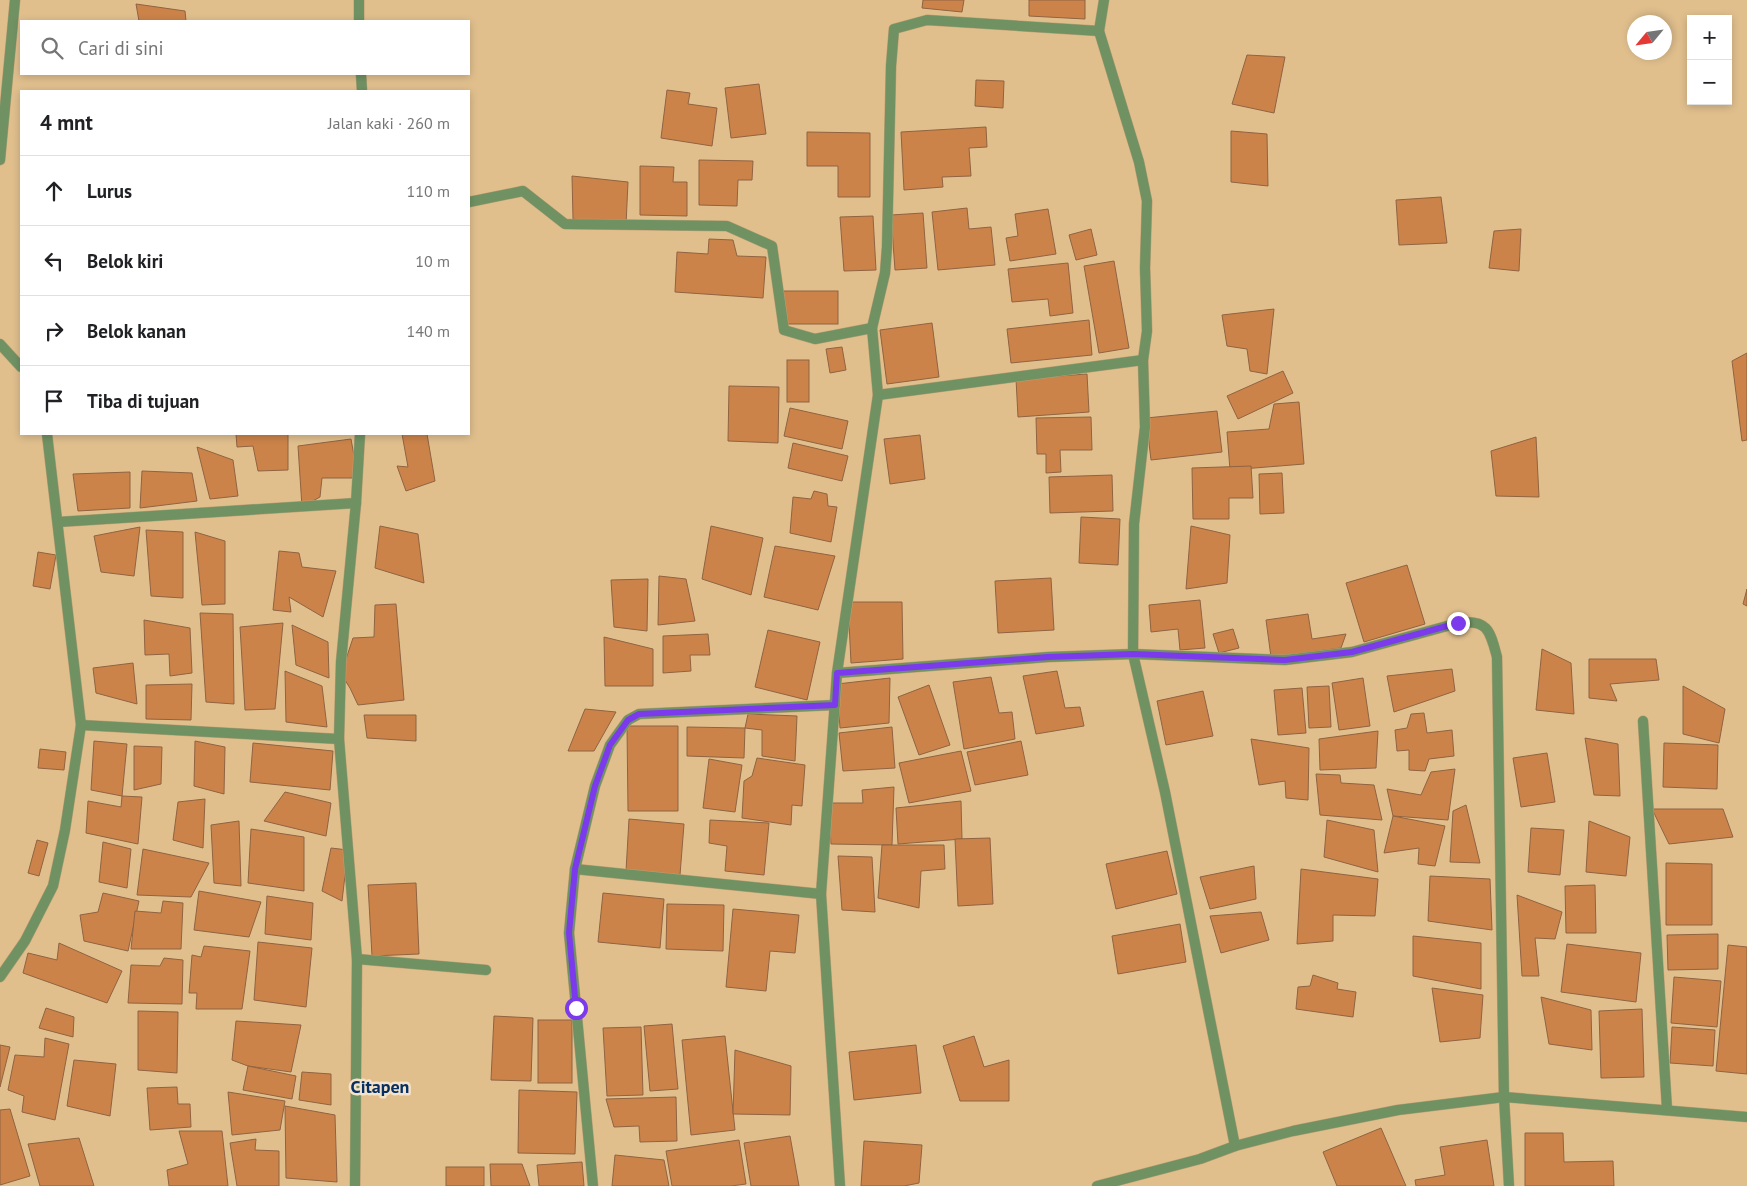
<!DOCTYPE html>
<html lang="id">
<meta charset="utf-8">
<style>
:root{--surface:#fff;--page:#f2f2f2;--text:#202124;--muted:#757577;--line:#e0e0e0}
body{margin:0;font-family:"PT Sans",sans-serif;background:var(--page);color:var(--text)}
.controls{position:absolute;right:15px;top:15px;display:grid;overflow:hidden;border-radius:0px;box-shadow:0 2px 8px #0003}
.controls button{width:45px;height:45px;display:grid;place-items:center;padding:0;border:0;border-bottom:1px solid var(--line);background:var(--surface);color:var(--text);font:25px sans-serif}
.compass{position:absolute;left:1627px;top:15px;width:45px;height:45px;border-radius:50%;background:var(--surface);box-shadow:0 2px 8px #0003;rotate:241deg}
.stop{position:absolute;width:15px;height:15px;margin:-11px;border:4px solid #7c3aed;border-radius:50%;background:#fff}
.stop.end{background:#7c3aed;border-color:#fff;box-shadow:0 1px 5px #0008}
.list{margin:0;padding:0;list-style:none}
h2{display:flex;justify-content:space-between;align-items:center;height:65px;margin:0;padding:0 20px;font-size:21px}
h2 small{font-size:16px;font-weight:400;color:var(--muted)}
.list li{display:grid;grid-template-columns:32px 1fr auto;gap:15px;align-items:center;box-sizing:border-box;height:70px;padding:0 20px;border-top:1px solid var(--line)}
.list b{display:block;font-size:19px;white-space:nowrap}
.list em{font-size:16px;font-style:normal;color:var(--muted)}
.icon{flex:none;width:28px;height:28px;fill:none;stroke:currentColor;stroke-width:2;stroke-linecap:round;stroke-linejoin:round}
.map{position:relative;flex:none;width:1747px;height:1186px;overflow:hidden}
.search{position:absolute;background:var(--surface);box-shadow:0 2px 8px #0003;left:20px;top:20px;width:450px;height:55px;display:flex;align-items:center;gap:12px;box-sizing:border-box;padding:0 18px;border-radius:0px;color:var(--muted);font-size:19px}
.panel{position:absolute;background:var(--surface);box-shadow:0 2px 8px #0003;left:20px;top:90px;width:450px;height:345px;border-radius:0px}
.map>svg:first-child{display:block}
</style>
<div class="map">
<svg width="1747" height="1186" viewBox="0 0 1747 1186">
<rect width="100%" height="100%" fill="#e0bf8d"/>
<g fill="#cb834a" stroke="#906341">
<path d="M923,0h41l-2,12 -40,-4z"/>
<path d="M1029,0h56v19l-56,-3z"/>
<path d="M136,4l49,7 1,10h-47z"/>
<path d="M1247,55l38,2 -11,56 -42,-9z"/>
<path d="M976,80l28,1 -1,27 -28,-2z"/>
<path d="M759,84l7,50 -35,4 -6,-50z"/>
<path d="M667,90l23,3 -2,11 29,4 -5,38 -51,-8z"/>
<path d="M986,127l1,20 -18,1 2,28 -29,1 1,10 -39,3 -3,-58z"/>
<path d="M1231,131l36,3 1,52 -37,-4z"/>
<path d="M807,132l63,1v64h-32v-31h-31z"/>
<path d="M699,160l54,1 -1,19h-14l-1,26 -38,-1z"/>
<path d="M640,166l34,1 -1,15h14v34l-47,-1z"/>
<path d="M572,176l56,6 -2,43 -53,-6z"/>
<path d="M1441,197l6,46 -48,2 -3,-45z"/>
<path d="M967,208l2,21 22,-2 4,38 -57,5 -6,-58z"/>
<path d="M1048,209l8,45 -46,7 -4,-23 12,-2 -3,-22z"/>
<path d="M923,213l4,55 -32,2 -4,-55z"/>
<path d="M873,216l3,54 -32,1 -4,-54z"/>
<path d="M1091,229l6,26 -21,5 -7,-25z"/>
<path d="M1521,229l-2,42 -30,-3 5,-37z"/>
<path d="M709,239l24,1 4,16 29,1 -3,41 -88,-6 2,-40 31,2z"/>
<path d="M1114,261l15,87 -30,5 -15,-87z"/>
<path d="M1068,263l5,50 -23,3 -2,-17 -36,3 -4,-33z"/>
<rect x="782" y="291" width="56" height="33"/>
<path d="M1274,309l-7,65 -17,-3 -3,-22 -20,-3 -5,-31z"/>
<path d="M1089,320l3,35 -81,8 -4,-34z"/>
<path d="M932,323l7,54 -52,7 -7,-54z"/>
<path d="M842,347l4,23 -16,3 -4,-24z"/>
<path d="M1747,353v87l-5,1 -10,-80z"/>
<rect x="787" y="360" width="22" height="42"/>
<path d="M1283,371l10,22 -55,26 -11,-23z"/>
<path d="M1087,374l2,38 -71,5 -2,-38z"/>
<path d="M729,386l50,1 -1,56 -50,-2z"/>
<path d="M1299,402l5,62 -74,6 -3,-38 42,-3 5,-25z"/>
<path d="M790,408l58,13 -6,28 -58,-13z"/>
<path d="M1217,411l5,41 -71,8 -5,-42z"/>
<path d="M1091,417l1,33h-32l1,22 -15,1v-19h-9l-1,-36z"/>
<path d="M236,434h52v36l-30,1 -5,-25 -16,1z"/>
<path d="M402,434h25l8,47 -29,10 -9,-25 11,1z"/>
<path d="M920,435l5,44 -35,5 -6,-45z"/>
<path d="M1536,437l3,60 -43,-1 -5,-45z"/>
<path d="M351,439l7,39h-36l-2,19 -18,10 -4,-61z"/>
<path d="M793,443l55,13 -6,25 -54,-13z"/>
<path d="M197,447l36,13 5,36 -28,3z"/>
<path d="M1251,466l2,32h-24v21h-36l-1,-51z"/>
<path d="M142,471l50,2 5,28 -57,7z"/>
<path d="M130,472v36l-52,3 -5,-37z"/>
<path d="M1282,473l2,40 -24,1 -1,-40z"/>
<path d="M1112,475l1,36 -63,2 -1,-36z"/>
<path d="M814,491l13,3 1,12 9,1 -6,35 -41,-9 3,-36 18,2z"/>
<path d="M1081,517l39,2 -2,46 -39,-2z"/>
<path d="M380,526l38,8 6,49 -49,-15z"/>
<path d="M711,526l52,12 -12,57 -49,-16z"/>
<path d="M1191,526l39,9 -3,48 -41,6z"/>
<path d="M140,527l-6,49 -33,-4 -7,-36z"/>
<path d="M146,530l37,2v66l-32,-2z"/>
<path d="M195,532l30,9v63l-23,1z"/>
<path d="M775,546l60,10 -17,54 -54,-13z"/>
<path d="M279,551l20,2 3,14 34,4 -13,46 -34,-20 2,15 -18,-2z"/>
<path d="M38,552l18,3 -6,34 -17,-3z"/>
<path d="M1407,565l18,59 -61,18 -18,-59z"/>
<path d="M659,576l27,3 9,42 -37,4z"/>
<path d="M1051,578l3,52 -56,3 -3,-52z"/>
<path d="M648,579l-1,52 -33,-4 -3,-47z"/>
<path d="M1747,589v17l-4,-2z"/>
<path d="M1200,600l5,48 -25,2 -2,-21 -27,3 -2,-27z"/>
<path d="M848,602h54l1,57 -52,4z"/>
<path d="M396,604l8,96 -46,5 -8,-17 -9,-14 12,-36 21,-1 1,-32z"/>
<path d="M200,613l33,1 1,90 -28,-2z"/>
<path d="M1308,614l4,25 34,-5 -5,14 -70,9 -5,-37z"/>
<path d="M144,620l46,8 2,45 -22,3 -1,-22 -24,1z"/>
<path d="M283,623l-8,86 -30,1 -5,-83z"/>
<path d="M292,625l36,17 1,36 -33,-13z"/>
<path d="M1233,629l6,19 -20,5 -6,-19z"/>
<path d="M768,630l52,12 -13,58 -52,-13z"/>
<path d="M708,634l2,21h-20l1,16 -28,2v-37z"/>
<path d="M604,637l49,12v37h-48z"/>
<path d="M1542,649l29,14 3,51 -38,-4z"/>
<path d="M1589,659h67l3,21 -49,4 7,17 -28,-3z"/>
<path d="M133,663l4,41 -41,-11 -3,-25z"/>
<path d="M1452,669l3,22 -61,21 -7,-36z"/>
<path d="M285,671l37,15 5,41 -41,-5z"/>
<path d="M1057,671l8,37 15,-1 4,19 -48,8 -13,-58z"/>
<path d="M991,677l8,36 13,-1 3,27 -51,10 -11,-67z"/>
<path d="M890,678l-1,45 -49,5 -3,-44z"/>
<path d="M1363,678l7,48 -31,4 -7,-47z"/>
<path d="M192,684l-1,36 -45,-1v-34z"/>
<path d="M929,685l21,60 -31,10 -21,-58z"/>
<path d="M1329,686l2,41 -22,1 -2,-41z"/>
<path d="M1683,686l42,23 -6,34 -36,-9z"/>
<path d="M1302,688l4,45 -28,2 -4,-45z"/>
<path d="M1203,691l10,45 -47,9 -9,-44z"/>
<path d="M585,709l31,3 -22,39h-26z"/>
<path d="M1424,713l3,20 25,-3 2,26 -25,3 -4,12 -16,-1v-20l-12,1 -2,-21 12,-2 4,-14z"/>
<path d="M748,714l49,2 -2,45 -33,-5v-26l-17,-2z"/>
<path d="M364,715h52v26l-49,-3z"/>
<path d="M627,726h51v85h-50z"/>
<path d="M687,727l58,1 -1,30 -57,-2z"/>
<path d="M892,727l3,41 -52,3 -4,-38z"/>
<path d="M1378,731l-2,37 -56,2 -1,-31z"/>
<path d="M1585,738l33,6 2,52 -26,-1z"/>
<path d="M1251,739l58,9 -1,52 -22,-2 -1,-17 -26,4z"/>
<path d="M94,741l33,3 -5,52 -31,-6z"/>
<path d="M195,741l30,6 -1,47 -30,-8z"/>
<path d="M1021,741l7,34 -53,10 -8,-33z"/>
<path d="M253,743l80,8 -3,39 -80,-8z"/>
<path d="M1664,743l54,2 -1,44 -54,-2z"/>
<path d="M134,746l28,1 -1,37 -27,6z"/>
<path d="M40,749l26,3 -2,18 -26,-2z"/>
<path d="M961,751l10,40 -62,12 -10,-40z"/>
<path d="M1547,753l8,49 -34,5 -8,-49z"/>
<path d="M757,758l48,7 -3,41 -10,-1 -1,20 -49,-7 2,-37 8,-5z"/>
<path d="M709,759l33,6 -7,47 -32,-4z"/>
<path d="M1455,769l-7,51 -55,-4 -6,-27 34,6 10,-23z"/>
<path d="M1316,774l24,1 1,8 33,2 8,35 -62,-5z"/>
<path d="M894,787l-2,58 -61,-1 -3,-41h35l-1,-13z"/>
<path d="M285,792l46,11 -5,33 -62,-15z"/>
<path d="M122,796l20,1 -4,47 -52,-11 2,-32 33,6z"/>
<path d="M205,799l-2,49 -30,-8 5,-38z"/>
<path d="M961,801l1,38 -64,5 -2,-36z"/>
<path d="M1466,805l14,58 -30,-1 3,-51z"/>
<path d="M1652,809h71l10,28 -64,7z"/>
<path d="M1393,816l52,10 -10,40 -17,-2 1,-16 -35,5z"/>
<path d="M629,819l55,5 -4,51 -54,-4z"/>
<path d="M710,820l59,3 -5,52 -39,-4 2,-25 -18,-3z"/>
<path d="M1327,820l47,10 4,42 -54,-15z"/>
<path d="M239,821l2,65 -27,-3 -3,-58z"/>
<path d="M1589,821l41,16 -4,39 -40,-4z"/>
<path d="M1531,828l33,2 -4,45 -32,-3z"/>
<path d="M251,829l53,8v54l-56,-8z"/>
<path d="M990,838l3,66 -35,2 -3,-67z"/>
<path d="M37,840l11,3 -9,33 -11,-3z"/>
<path d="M103,842l28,7 -4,39 -28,-6z"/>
<path d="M882,845h62l1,24 -24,2 -2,37 -41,-10z"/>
<path d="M331,848l17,2 -6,51 -20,-10z"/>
<path d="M143,849l66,14 -18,34 -54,-2z"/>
<path d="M1167,851l10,43 -61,15 -10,-45z"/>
<path d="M838,856l34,1 3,55 -33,-2z"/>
<path d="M1666,863l46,1v61h-46z"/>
<path d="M1254,866l2,33 -46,10 -10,-32z"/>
<path d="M1301,869l77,10 -3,37 -42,-1v26l-36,3z"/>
<path d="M1430,876l60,3 2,51 -64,-9z"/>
<path d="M416,883l3,71 -47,2 -4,-71z"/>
<path d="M1595,885l1,48h-30l-1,-47z"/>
<path d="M199,891l62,11 -12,35 -55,-7z"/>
<path d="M103,893l36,8 -11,50 -44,-10 -4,-26 18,-3z"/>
<path d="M603,893l61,6 -4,49 -62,-6z"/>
<path d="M1517,895l45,17 -7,27 -20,-1 4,38h-17z"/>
<path d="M267,896l46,7 -2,37 -46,-6z"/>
<path d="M163,901l20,2 -2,46h-50l4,-38 26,2z"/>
<path d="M667,904l57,1 -1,46 -57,-2z"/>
<path d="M733,909l66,6 -4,38 -25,-2 -4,40 -40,-4z"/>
<path d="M1261,912l8,28 -48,13 -11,-37z"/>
<path d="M1180,924l6,38 -68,12 -6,-38z"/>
<path d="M1718,934v35l-50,1 -1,-35z"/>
<path d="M1413,936l68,7v46l-68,-13z"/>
<path d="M258,942l54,6 -6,59 -52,-7z"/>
<path d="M59,943l63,28 -15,32 -84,-30 5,-20 29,7z"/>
<path d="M1567,944l74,9 -5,49 -75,-10z"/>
<path d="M1728,945l19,2v127l-31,-3z"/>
<path d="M204,946l46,5 -8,58h-46l1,-16h-8l3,-38 9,2z"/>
<path d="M164,958l19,2 -1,44 -54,-1 3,-38 29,1z"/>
<path d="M1313,975l25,8 -1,6 19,3 -3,25 -57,-8 2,-22 12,-1z"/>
<path d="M1674,977l47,4 -4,46 -46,-4z"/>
<path d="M1432,988l51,7 -3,43 -40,4z"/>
<path d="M1541,997l50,13 1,40 -43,-6z"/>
<path d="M46,1008l28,9 -1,20 -34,-9z"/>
<path d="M1642,1009l2,68 -43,1 -2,-67z"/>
<path d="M138,1011l40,1 -1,61 -39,-3z"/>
<path d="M494,1016l39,2 -2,63 -40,-1z"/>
<rect x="538" y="1020" width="34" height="63"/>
<path d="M236,1021l65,4 -10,47 -43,-6 -16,-6z"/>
<path d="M672,1024l6,65 -28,2 -6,-65z"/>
<path d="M641,1027l2,68 -36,1 -4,-68z"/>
<path d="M1672,1027l43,3 -2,36 -43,-3z"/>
<path d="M725,1036l10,94 -44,5 -9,-95z"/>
<path d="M974,1036l10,31 25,-7v41h-49l-17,-55z"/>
<path d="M45,1038l24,6 -14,76 -33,-8 2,-16 -16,-6 7,-35 29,2z"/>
<path d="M0,1045l10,2 -10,40z"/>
<path d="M916,1045l5,48 -67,7 -5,-48z"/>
<path d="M735,1050l56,16 -1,49 -57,-1z"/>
<path d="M74,1060l42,4 -6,52 -43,-10z"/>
<path d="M248,1066l48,10 -4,23 -49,-9z"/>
<path d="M302,1072l29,2v31l-32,-5z"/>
<path d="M177,1087l1,17h12l1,23 -41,3 -3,-42z"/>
<path d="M519,1090l58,2 -2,62 -57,-1z"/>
<path d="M228,1092l57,9 -5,29 -48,5z"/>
<path d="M676,1097l1,44 -37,1 -1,-16 -25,1 -8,-28z"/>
<path d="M285,1106l50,9 2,67 -51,-4z"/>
<path d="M10,1109l20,67 -30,9v-75z"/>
<path d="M1381,1128l25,58h-69l-14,-34z"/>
<path d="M179,1131h43l6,55h-59l-2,-16 21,-6z"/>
<path d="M1525,1133h38l1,29 49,-1 1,25h-89z"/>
<path d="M790,1136l9,50h-48l-7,-43z"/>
<path d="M79,1138l15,48h-54l-12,-42z"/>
<path d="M256,1139l-1,11 24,1v35h-42l-7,-43z"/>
<path d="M739,1140l7,44 -15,2h-59l-6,-35z"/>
<path d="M1487,1140l7,46h-78l-1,-6 30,-5 -5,-28z"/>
<path d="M864,1141l58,4 -3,38 -15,3h-43z"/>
<path d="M615,1155l49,5 5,26h-57z"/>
<path d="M582,1162l2,24h-45l-2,-21z"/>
<path d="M490,1164h32l8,22h-39z"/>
<rect x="446" y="1167" width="38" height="19"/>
</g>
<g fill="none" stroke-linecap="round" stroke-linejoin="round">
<defs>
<g id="minor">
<path d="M359,0v21"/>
<path d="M1104,0l-5,31 40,131 8,39 -2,67 2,63 -4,29 2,67 -11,97 -1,130 32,138 70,354"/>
<path d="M361,74l1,17"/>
<path d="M0,160l15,-160"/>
<path d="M469,202l54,-11 42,33 162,2 45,20 12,84 31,9 57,-11"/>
<path d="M0,344l21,23"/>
<path d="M878,395l265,-35"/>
<path d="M58,522l298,-19"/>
<path d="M837,673l211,-16 85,-3 152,6 67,-8 106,-29c30,-4 32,8 39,34l7,440 5,89"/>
<path d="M1643,721l24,388"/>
<path d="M81,725l258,14"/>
<path d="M575,869l246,25"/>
<path d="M357,959l129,11"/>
<path d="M0,977l25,-36 28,-55 12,-56 16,-105 -34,-291"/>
<path d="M355,1186l2,-227 -18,-220 2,-77 15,-159 4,-69"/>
<path d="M593,1186l-24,-253 6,-64 20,-83 15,-41 18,-25 11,-6 196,-9"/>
<path d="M840,1186l-19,-292 16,-221 41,-278 -6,-67 13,-55 2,-26 4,-181 3,-37 33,-9 172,11"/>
<path d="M1097,1186l103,-27 35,-13 58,-15 105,-21 106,-13 243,20"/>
</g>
</defs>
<use href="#minor" stroke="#bda075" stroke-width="11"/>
<use href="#minor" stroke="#709263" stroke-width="10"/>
</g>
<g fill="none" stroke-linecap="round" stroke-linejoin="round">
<path stroke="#7c3aed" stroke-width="6" d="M576,1008l-7,-75 6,-64 20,-83 15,-41 18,-25 11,-6 196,-9 2,-32 211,-16 85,-3 152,6 67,-8 106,-29"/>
</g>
<g text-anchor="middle" stroke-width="5" stroke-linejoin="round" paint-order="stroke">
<g font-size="18" font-weight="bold" fill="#082f62" stroke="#f4e3ca">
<text x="380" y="1093">Citapen</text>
</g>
</g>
</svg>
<div class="controls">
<button>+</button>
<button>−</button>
</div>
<svg class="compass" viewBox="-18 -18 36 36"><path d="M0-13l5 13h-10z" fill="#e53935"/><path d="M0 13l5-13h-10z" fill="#757577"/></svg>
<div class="stop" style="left:576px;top:1008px"></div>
<div class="stop end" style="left:1458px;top:623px"></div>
<div class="search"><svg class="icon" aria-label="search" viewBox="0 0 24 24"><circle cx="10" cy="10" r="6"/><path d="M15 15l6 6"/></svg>Cari di sini</div>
<section class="panel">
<h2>4 mnt<small>Jalan kaki · 260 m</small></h2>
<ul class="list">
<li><svg class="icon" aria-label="ahead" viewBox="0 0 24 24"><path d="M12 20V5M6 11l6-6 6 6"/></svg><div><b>Lurus</b></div><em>110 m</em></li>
<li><svg class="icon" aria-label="left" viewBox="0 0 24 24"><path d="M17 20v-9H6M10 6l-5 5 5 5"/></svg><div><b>Belok kiri</b></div><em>10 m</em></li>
<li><svg class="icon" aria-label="right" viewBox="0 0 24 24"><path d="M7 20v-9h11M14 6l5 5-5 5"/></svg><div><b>Belok kanan</b></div><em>140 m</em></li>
<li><svg class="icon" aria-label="arrive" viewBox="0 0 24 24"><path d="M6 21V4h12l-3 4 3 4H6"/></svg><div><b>Tiba di tujuan</b></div></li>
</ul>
</section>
</div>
